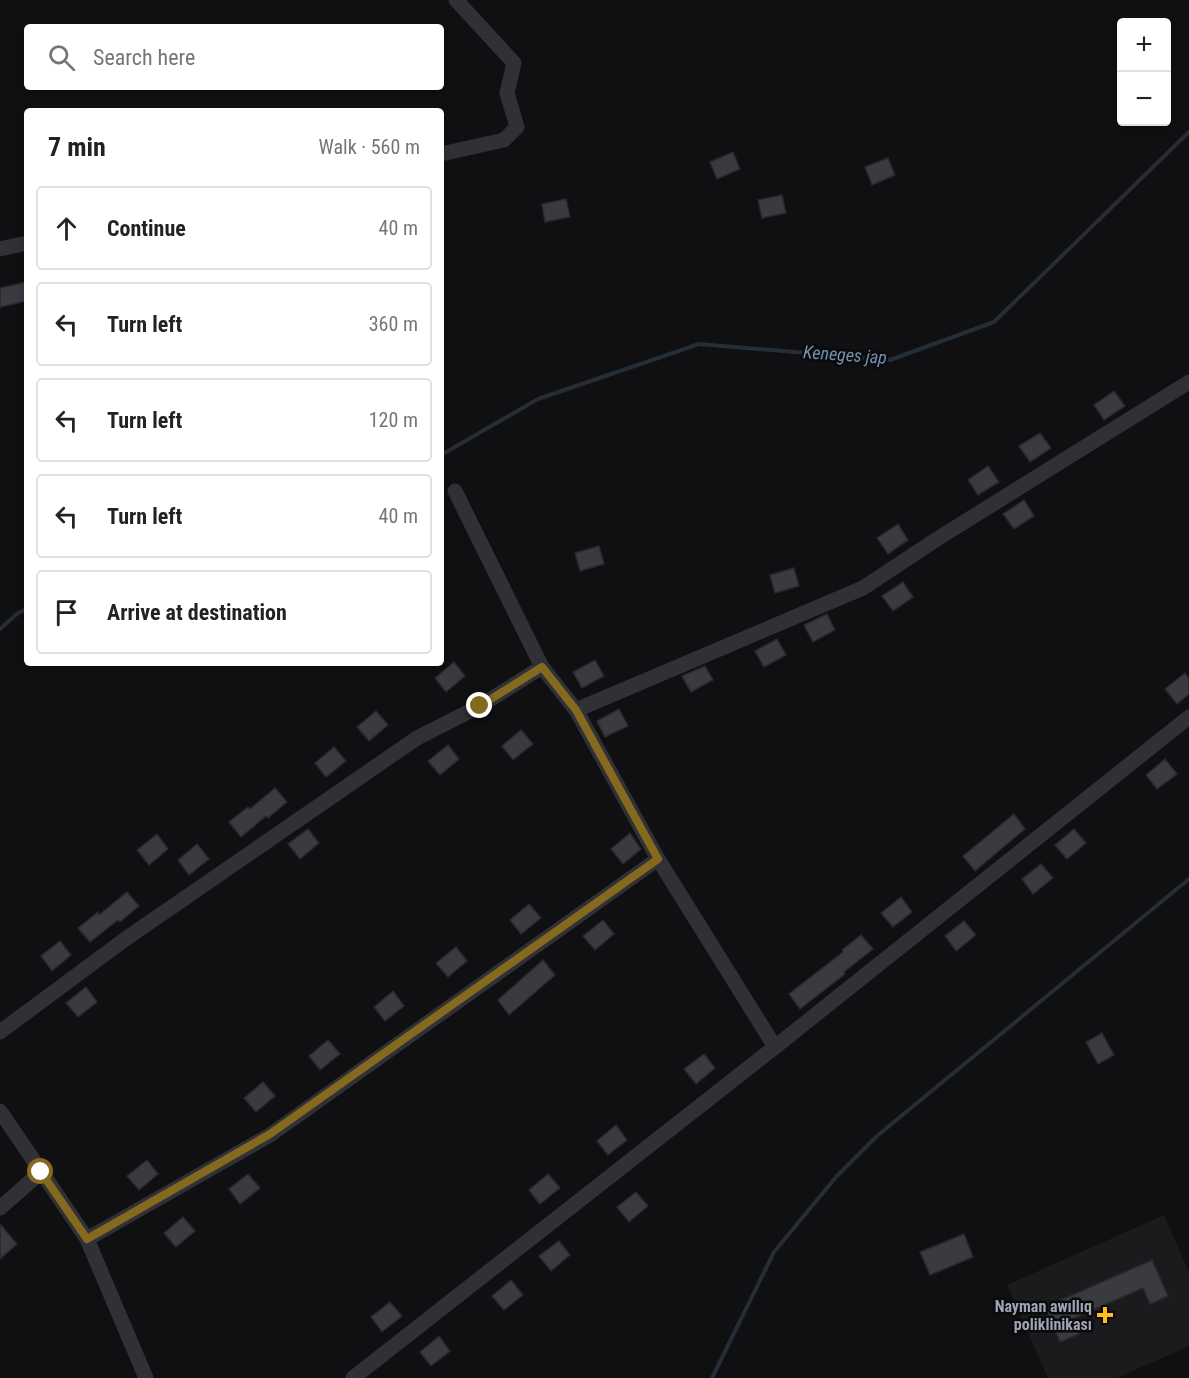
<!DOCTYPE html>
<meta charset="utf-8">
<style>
:root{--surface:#fff;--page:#f6f6f6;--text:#222;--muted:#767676;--line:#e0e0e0}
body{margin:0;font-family:"Roboto Condensed",sans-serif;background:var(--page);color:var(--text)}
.controls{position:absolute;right:18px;top:18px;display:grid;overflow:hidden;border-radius:6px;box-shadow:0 3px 9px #0003}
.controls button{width:54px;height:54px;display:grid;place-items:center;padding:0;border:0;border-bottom:2px solid var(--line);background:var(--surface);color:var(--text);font:30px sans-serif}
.stop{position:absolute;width:18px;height:18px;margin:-14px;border:4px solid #85691e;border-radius:50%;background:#fff}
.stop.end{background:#85691e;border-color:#fff;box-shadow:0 2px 6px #0008}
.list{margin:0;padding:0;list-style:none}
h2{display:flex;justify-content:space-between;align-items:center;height:78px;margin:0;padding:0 24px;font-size:26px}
h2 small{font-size:20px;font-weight:400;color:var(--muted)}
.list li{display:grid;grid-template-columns:39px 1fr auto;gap:18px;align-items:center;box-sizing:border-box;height:84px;margin:0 12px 12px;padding:0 12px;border:2px solid var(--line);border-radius:6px}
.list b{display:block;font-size:22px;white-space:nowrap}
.list em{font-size:20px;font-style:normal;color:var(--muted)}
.icon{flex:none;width:33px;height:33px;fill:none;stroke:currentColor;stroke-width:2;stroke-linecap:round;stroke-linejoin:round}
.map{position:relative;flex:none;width:1189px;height:1378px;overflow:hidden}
.search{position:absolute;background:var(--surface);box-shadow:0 3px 9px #0003;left:24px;top:24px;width:420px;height:66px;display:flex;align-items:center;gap:15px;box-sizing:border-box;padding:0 21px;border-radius:6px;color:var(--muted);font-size:22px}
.panel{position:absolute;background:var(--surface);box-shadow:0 3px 9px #0003;left:24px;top:108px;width:420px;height:558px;border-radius:6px}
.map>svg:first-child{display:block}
</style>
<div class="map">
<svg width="1189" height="1378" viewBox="0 0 1189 1378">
<rect width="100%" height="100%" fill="#100f11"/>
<path fill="#1b1b1e" d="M1164,1215l25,57v74l-72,32h-69l-41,-93z"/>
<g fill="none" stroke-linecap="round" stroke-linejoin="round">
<g stroke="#252d36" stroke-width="4">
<path d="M441,455l97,-56 161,-55 191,16 104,-38 195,-190"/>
<path d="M0,629l18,-16 9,-4"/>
<path d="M712,1378l62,-126 62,-75 41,-41 312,-257"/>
</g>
</g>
<g fill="#3a3b41" stroke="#29292d" stroke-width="1.5">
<path d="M733,152l7,17 -23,10 -7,-17z"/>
<path d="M888,158l7,17 -23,10 -7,-18z"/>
<path d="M782,195l4,18 -24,5 -4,-18z"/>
<path d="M566,199l4,18 -25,5 -3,-18z"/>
<path d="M27,282v19l-27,6v-19z"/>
<path d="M1114,391l11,15 -21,14 -10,-15z"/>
<path d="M1040,433l11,15 -21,14 -11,-16z"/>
<path d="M988,466l11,16 -21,13 -10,-15z"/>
<path d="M1024,500l10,16 -20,13 -11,-15z"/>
<path d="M898,524l10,16 -20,14 -11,-16z"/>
<path d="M599,546l5,18 -24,7 -5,-18z"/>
<path d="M794,568l5,18 -24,7 -5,-18z"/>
<path d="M903,582l10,15 -20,14 -11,-15z"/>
<path d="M827,614l8,16 -22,12 -9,-17z"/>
<path d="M777,639l9,16 -22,12 -9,-16z"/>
<path d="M595,660l9,16 -22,12 -9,-16z"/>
<path d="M454,662l11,14 -19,16 -11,-14z"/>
<path d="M705,666l8,14 -22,12 -9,-16z"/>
<path d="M1185,673l4,6v15l-12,10 -12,-15z"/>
<path d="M619,709l9,17 -23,11 -8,-16z"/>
<path d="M376,711l12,14 -19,16 -12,-14z"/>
<path d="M521,730l12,14 -20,16 -11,-14z"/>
<path d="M448,745l11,14 -19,16 -12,-14z"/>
<path d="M334,747l12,14 -20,16 -11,-14z"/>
<path d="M1165,759l12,15 -20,15 -11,-14z"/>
<path d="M275,788l12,14 -19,16 -2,-2 -25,21 -12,-15 19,-15 2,2z"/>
<path d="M1014,814l11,15 -50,42 -12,-15z"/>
<path d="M308,829l11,14 -19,16 -12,-15z"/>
<path d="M1074,829l12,14 -19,16 -12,-14z"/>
<path d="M630,833l11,16 -18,15 -12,-15z"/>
<path d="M157,834l11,15 -19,16 -12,-15z"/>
<path d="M197,844l12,15 -20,16 -11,-15z"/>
<path d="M1041,864l12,14 -20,16 -11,-15z"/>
<path d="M127,892l12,14 -19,16 -2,-2 -28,22 -12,-14 20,-16 1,3z"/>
<path d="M901,897l11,15 -19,15 -12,-14z"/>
<path d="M529,904l12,14 -20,16 -11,-14z"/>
<path d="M603,920l11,14 -19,16 -12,-14z"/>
<path d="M964,921l12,14 -20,16 -11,-15z"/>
<path d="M861,935l12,14 -29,23 1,2 -45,35 -11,-15 54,-42 -1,-2z"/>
<path d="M60,941l11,14 -19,16 -11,-15z"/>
<path d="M456,947l11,14 -19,16 -12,-14z"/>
<path d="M543,960l12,15 -46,40 -11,-15z"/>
<path d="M86,987l11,15 -19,15 -12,-14z"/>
<path d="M393,991l11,15 -19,15 -11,-14z"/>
<path d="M1102,1033l12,22 -16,9 -12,-22z"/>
<path d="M328,1040l12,14 -20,16 -11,-14z"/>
<path d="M704,1054l11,14 -19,16 -12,-15z"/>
<path d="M263,1082l12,14 -19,16 -12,-14z"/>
<path d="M616,1125l11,15 -19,15 -11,-14z"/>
<path d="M147,1160l11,14 -19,16 -12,-14z"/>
<path d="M248,1174l12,14 -20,16 -11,-15z"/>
<path d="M548,1174l12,14 -20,16 -11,-14z"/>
<path d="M636,1192l12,14 -19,16 -12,-15z"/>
<path d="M183,1217l12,14 -19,16 -12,-14z"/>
<path d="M0,1224l17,20 -17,15z"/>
<path d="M964,1234l9,23 -43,18 -10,-23z"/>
<path d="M559,1241l11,14 -19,16 -12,-15z"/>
<path d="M1152,1260l16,36 -18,8 -7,-16 -71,31 7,15 -19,8 -15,-35z"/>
<path d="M511,1280l12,15 -19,15 -12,-14z"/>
<path d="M390,1302l12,14 -20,16 -11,-15z"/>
<path d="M439,1336l11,15 -19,15 -11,-14z"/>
</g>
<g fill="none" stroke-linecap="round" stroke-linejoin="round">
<g stroke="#303136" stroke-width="15">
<path d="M441,154l63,-14 13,-13 -10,-34 7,-30 -58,-63"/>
<path d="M0,249l27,-6"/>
<path d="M542,667l34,43 82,149 117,188"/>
<path d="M576,710l287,-122 74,-49 252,-157"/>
<path d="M0,1032l124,-92 293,-202 63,-32 62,-39 -87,-176"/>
<path d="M0,1111l87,128 59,139"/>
<path d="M0,1208l41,-36"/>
<path d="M87,1239l183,-104 388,-276"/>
<path d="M353,1378l422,-331 414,-330"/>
</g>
</g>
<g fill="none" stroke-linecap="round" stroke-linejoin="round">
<path stroke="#85691e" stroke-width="8" d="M41,1172l46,67 183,-105 388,-275 -82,-149 -34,-43 -62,39"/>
</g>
<path fill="#ffbf1a" stroke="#0b0b0c" stroke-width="2" d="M1102 1306h6v6h6v6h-6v6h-6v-6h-6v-6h6z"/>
<g text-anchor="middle" stroke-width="5" stroke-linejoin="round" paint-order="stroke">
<g font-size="16" font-weight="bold" fill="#9fa4b4" stroke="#0b0b0c" text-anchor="end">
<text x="1092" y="1312">Nayman awıllıq<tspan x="1092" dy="18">poliklinikası</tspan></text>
</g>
<g font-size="18" font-style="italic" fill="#7191b3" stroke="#0b0b0c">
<text transform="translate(845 355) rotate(4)" y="6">Keneges jap</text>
</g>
</g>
</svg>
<div class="controls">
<button>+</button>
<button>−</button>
</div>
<div class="stop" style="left:41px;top:1172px"></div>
<div class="stop end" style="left:480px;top:706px"></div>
<div class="search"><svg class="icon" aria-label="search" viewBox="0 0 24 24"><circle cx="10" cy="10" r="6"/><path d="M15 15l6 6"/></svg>Search here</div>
<section class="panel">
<h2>7 min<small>Walk · 560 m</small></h2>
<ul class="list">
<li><svg class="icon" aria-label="ahead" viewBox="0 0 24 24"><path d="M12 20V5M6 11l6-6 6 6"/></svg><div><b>Continue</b></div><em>40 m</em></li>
<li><svg class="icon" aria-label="left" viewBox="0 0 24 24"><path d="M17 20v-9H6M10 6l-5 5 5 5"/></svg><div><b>Turn left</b></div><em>360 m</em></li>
<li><svg class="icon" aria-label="left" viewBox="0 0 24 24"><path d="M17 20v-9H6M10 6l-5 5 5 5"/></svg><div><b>Turn left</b></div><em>120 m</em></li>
<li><svg class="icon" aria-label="left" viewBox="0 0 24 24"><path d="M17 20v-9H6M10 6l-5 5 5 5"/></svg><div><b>Turn left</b></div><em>40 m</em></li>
<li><svg class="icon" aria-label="arrive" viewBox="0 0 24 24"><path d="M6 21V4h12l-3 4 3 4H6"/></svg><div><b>Arrive at destination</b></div></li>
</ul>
</section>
</div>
